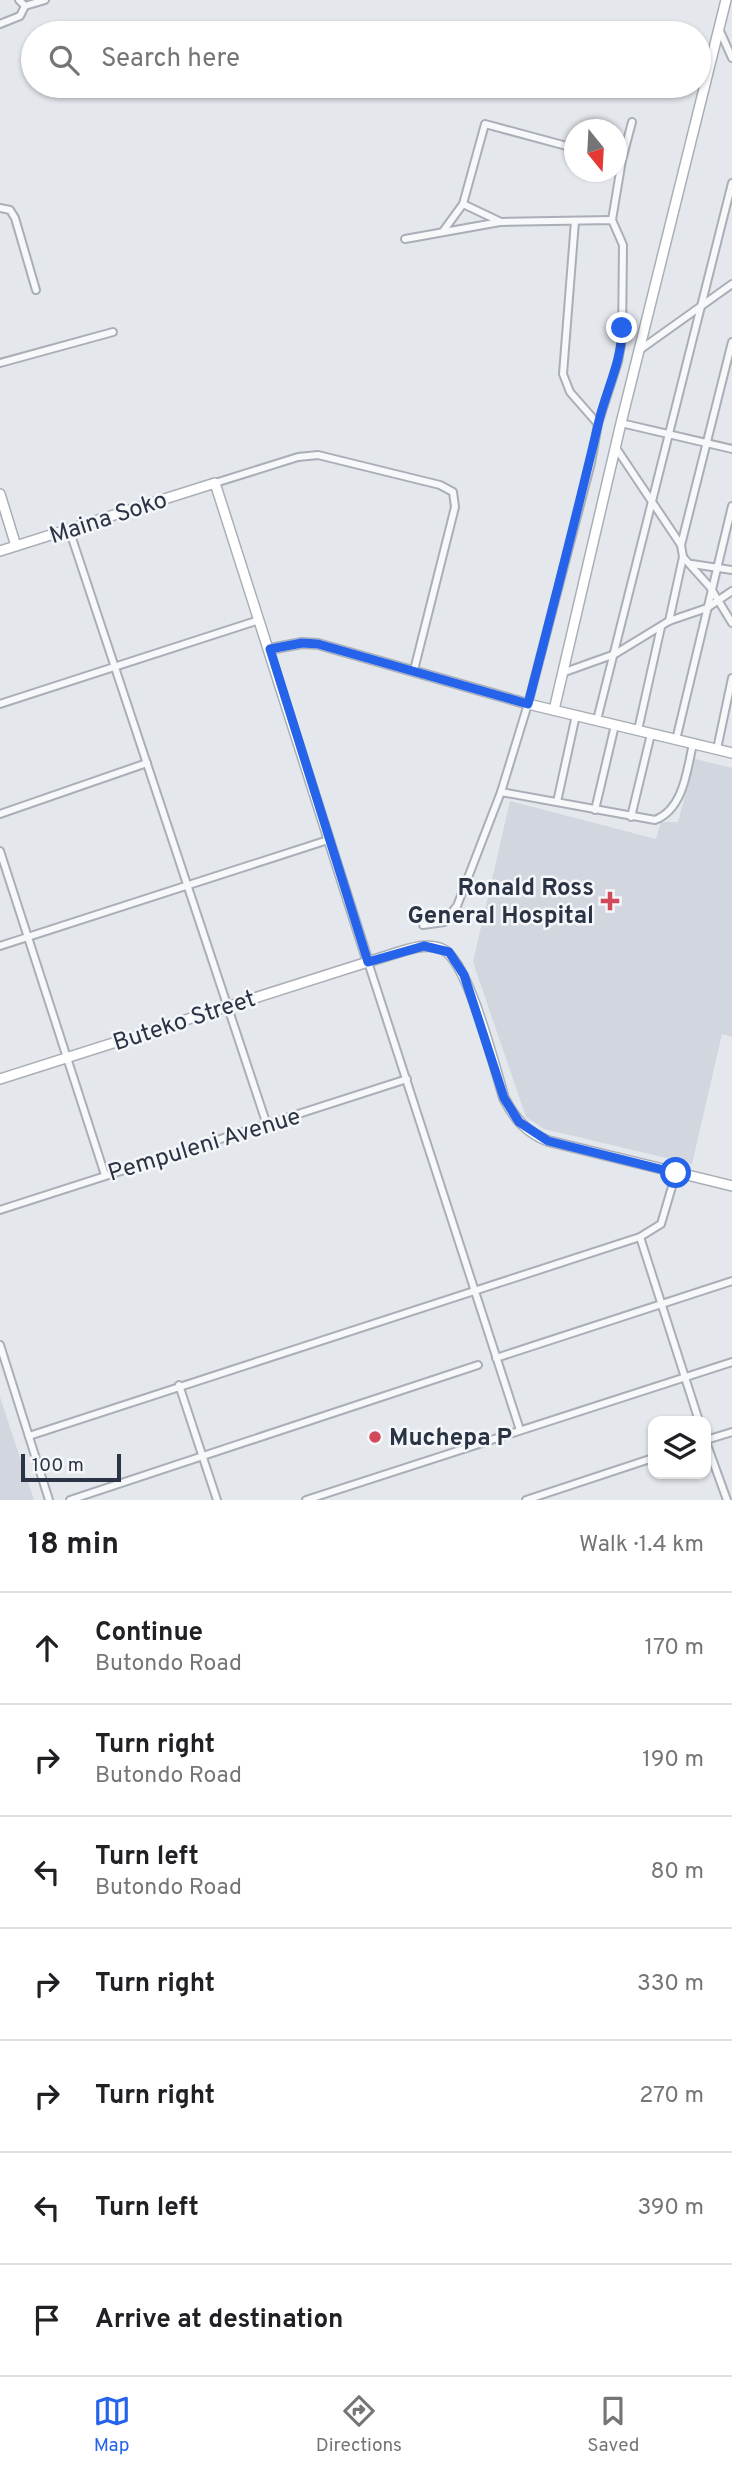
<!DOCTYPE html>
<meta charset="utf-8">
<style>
:root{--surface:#fff;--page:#f6f6f6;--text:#202124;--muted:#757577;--line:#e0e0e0;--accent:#2563eb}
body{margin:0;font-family:Overpass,sans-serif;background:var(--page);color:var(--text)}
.controls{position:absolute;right:21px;bottom:21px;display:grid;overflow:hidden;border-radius:14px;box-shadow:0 2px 5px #0004}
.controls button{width:63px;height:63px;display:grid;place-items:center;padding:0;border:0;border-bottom:2px solid var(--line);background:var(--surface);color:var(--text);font:35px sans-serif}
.compass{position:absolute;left:564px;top:119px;width:63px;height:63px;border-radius:50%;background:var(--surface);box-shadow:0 2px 5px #0004;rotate:162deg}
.scale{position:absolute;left:21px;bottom:18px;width:100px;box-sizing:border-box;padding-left:7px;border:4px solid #2b3445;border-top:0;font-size:19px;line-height:24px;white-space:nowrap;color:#2b3445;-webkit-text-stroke:5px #f4f6f9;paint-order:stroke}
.stop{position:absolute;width:21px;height:21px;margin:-16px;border:5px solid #2563eb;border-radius:50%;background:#fff}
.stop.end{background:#2563eb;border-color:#fff;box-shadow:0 2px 7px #0008}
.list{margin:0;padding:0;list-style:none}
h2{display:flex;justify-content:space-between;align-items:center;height:91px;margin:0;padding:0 28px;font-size:30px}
h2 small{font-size:23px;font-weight:400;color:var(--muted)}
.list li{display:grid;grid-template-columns:46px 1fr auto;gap:21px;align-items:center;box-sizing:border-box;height:112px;padding:0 28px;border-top:2px solid var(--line)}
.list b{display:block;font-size:26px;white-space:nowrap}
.list p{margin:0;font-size:23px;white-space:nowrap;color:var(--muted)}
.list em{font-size:23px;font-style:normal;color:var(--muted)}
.icon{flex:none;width:38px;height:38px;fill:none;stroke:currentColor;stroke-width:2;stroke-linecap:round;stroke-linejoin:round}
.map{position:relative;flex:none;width:732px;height:1500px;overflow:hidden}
.search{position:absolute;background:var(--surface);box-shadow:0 2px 5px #0004;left:21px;right:21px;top:21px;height:77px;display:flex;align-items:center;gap:18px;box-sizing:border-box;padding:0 24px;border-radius:38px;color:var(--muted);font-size:26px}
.sheet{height:875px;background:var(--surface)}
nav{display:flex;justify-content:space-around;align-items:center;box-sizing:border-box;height:98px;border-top:2px solid var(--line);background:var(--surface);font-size:19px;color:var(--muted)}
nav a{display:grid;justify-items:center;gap:4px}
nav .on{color:var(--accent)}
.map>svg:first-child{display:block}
</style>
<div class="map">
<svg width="732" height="1500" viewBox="0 0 732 1500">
<rect width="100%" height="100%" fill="#e4e7ec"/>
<g fill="#d2d6de">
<path d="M695,759l37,9v269l-10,-3 -30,130 -148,-35 -18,-12 -53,-155 37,-161 146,38 5,-17h17z"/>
<path d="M0,1397l34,103h-34z"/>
</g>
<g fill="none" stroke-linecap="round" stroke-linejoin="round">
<defs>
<g id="street">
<path d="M19,0l6,6 20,-6"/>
<path d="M0,24l20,-8 5,-10"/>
<path d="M720,31l12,27"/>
<path d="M463,204l38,18 111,-2 11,25 -1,94 -4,23 -20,62"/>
<path d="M0,208l10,2 5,8 21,72"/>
<path d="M612,220l10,-60 10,-38"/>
<path d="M444,230l19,-26 22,-80 89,24"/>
<path d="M405,239l95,-17"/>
<path d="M641,349l91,-65"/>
<path d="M0,363l113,-31"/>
<path d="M621,423l111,26"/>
<path d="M616,448l65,97 2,12 27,30 22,36"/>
<path d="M215,483l83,-26 20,-2 122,30 13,7 2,15 -41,163"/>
<path d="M69,529l198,596"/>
<path d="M681,545l51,-203"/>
<path d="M692,564l40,6"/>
<path d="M669,621l14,-64"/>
<path d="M562,673l53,-19 54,-33 38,-13 25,-17"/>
<path d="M0,704l259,-84"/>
<path d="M597,720l135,-537"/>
<path d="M638,730l23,-103"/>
<path d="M676,740l56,-234"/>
<path d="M717,749l15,-71"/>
<path d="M501,792l154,28c29,-11 32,-51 38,-76"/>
<path d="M557,802l19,-87"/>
<path d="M595,810l20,-85"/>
<path d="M0,814l147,-51"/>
<path d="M631,817l20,-83"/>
<path d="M0,851l105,324"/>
<path d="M423,925l21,-3 13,-16 44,-114 27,-88 63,-241 7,-39 -28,-32 -7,-18 12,-153"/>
<path d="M0,946l328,-106"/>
<path d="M368,962l152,468"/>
<path d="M0,1210l407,-131"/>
<path d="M640,1237l59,184"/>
<path d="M0,1345l49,155"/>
<path d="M496,1358l236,-77"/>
<path d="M179,1385l38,115"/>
<path d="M29,1436l611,-199 21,-13 15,-51"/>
<path d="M706,1440l26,-8"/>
<path d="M706,1442l21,58"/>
<path d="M70,1500l408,-135"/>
<path d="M306,1500l426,-138"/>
<path d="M526,1500l127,-42"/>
</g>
<g id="secondary">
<path d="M0,494l16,52"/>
<path d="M0,551l215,-68 153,479"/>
<path d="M270,649l32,-6 16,1 210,60 204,49"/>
<path d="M554,710l67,-287 105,-423"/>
<path d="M0,1079l399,-127c14,-4 29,-9 43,-3 26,10 53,120 62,149 11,21 22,34 44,43l184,45"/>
</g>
</defs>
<use href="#street" stroke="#a9aeb7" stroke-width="10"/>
<use href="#secondary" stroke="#a9aeb7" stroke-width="12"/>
<use href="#street" stroke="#f7f8fa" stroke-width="6"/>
<use href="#secondary" stroke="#fff" stroke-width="9"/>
</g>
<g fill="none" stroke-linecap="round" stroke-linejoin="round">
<path stroke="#2563eb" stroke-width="9" d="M622,328c0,35 -17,64 -24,97 -22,93 -46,186 -70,279l-210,-60 -16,-1 -32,6 98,313 56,-16 25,6 15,23 40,123 15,24 29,19 128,32"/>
</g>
<g fill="#d1495b" stroke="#f4f6f9" stroke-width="2.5">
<path d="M606.5 890.5h7v7h7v7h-7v7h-7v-7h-7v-7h7z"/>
<circle cx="375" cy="1437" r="7"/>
</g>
<g text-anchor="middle" stroke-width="5" stroke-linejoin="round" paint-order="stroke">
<g font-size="24" fill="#2b3445" stroke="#f4f6f9">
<text transform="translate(108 517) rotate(-18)" y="8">Maina Soko</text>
<text transform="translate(184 1020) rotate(-18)" y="8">Buteko Street</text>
<text transform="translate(204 1144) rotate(-17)" y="8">Pempuleni Avenue</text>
</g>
<g font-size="24" font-weight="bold" fill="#2b3445" stroke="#f4f6f9" text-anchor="end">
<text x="594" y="895">Ronald Ross<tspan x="594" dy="28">General Hospital</tspan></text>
<text x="389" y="1445" text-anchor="start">Muchepa P</text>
</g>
</g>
</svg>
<div class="controls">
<button><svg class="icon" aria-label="layers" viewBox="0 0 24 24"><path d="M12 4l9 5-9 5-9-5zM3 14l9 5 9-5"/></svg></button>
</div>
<svg class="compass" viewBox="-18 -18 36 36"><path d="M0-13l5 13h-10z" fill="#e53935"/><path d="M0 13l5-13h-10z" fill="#757577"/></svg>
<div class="scale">100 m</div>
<div class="stop" style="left:676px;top:1173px"></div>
<div class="stop end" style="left:622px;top:328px"></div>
<div class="search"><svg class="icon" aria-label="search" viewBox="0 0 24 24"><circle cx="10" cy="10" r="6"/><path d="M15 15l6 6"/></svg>Search here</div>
</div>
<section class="sheet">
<h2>18 min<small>Walk · 1.4 km</small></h2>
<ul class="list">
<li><svg class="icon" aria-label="ahead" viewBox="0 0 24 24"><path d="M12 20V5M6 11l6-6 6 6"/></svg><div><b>Continue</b><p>Butondo Road</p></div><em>170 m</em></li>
<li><svg class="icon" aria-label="right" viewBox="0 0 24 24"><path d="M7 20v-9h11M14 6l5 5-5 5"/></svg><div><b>Turn right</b><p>Butondo Road</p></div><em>190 m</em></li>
<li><svg class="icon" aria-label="left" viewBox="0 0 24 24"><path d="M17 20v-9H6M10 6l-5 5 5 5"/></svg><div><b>Turn left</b><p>Butondo Road</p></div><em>80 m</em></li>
<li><svg class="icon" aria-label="right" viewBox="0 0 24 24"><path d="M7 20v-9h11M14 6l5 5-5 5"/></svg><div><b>Turn right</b></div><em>330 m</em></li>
<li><svg class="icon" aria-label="right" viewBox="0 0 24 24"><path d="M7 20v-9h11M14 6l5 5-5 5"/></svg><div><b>Turn right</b></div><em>270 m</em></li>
<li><svg class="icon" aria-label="left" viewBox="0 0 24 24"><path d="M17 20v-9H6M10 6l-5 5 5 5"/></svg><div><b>Turn left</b></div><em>390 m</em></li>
<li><svg class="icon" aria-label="arrive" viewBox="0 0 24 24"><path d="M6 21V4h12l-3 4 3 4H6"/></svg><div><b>Arrive at destination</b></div></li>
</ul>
</section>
<nav>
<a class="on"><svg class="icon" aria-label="map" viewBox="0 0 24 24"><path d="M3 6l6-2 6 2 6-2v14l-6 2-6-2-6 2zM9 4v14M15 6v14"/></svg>Map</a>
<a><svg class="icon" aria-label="directions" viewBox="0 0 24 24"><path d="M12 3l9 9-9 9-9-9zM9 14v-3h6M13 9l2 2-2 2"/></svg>Directions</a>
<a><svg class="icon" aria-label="saved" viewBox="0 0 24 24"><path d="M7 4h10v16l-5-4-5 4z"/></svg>Saved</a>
</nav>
